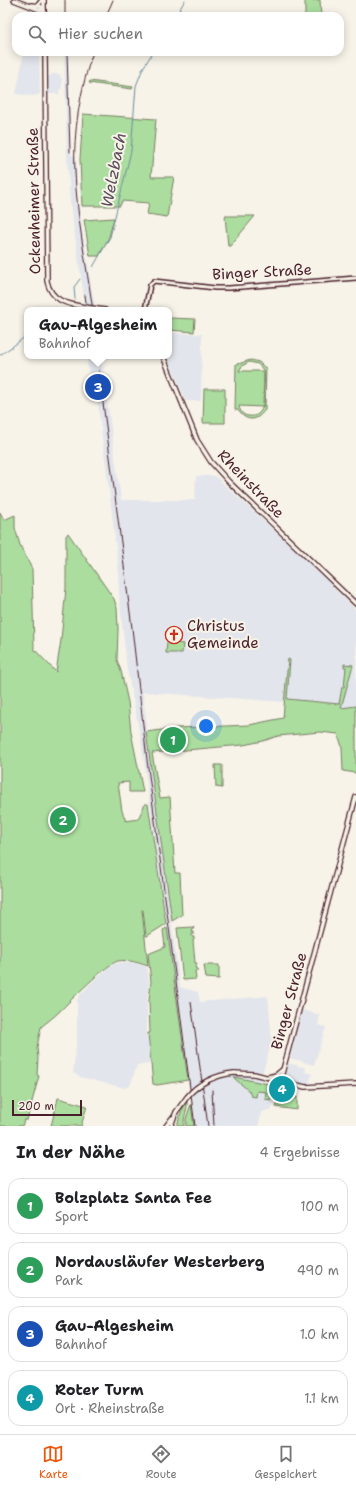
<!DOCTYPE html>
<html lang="de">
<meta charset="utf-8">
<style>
:root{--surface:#fff;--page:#f2f2f2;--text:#202124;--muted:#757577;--line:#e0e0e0;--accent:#ea580c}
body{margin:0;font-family:"Shantell Sans",sans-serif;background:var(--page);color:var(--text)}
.scale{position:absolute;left:12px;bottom:10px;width:70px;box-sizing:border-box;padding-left:4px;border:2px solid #4a1f2b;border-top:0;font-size:11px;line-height:14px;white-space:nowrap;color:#4a1f2b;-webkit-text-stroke:3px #f7f3e8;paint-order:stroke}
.you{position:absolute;left:206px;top:726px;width:14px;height:14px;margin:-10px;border:3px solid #fff;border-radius:50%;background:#1a73e8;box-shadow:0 0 0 6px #1a73e833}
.badge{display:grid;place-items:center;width:26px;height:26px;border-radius:50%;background:var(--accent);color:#fff;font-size:13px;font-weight:700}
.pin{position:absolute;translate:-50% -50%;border:2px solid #fff;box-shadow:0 1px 4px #0006}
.popup{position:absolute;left:24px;top:307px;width:148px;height:52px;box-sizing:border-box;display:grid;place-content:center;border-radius:8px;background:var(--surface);filter:drop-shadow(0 1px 3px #0005);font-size:13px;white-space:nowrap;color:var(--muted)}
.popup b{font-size:15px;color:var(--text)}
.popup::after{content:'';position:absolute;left:50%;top:100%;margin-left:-8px;border:8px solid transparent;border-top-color:var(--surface)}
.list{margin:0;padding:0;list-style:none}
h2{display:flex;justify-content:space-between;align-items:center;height:52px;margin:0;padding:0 16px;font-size:17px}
h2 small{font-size:13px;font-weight:400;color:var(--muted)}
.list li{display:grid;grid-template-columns:26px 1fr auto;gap:12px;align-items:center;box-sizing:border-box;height:56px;margin:0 8px 8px;padding:0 8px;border:1px solid var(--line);border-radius:12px}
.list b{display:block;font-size:15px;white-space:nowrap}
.list p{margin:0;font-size:13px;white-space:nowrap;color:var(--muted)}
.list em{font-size:13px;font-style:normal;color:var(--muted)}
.icon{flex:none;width:22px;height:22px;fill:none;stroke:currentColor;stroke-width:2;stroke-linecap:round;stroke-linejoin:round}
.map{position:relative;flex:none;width:356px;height:1126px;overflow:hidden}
.search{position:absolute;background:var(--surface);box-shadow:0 2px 10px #0003;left:12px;right:12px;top:12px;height:44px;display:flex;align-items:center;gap:10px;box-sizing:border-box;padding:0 14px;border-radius:12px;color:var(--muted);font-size:15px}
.sheet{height:308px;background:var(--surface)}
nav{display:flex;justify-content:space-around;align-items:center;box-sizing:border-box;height:56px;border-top:1px solid var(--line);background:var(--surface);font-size:11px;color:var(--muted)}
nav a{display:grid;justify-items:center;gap:2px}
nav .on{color:var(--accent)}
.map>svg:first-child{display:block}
</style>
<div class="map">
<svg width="356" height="1126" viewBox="0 0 356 1126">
<rect width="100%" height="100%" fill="#f7f3e8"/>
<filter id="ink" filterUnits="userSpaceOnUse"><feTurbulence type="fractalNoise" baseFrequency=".025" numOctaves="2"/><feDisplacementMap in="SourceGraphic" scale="8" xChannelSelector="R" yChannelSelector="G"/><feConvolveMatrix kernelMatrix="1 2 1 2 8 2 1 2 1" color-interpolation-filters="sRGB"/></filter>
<g filter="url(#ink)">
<g fill="#e2e5eb">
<path d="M24,52h15l1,41 -2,2 -7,1 -15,-2z"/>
<path d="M64,52h4l3,103 5,1 1,41 18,113h-9l-16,-108 -3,-46z"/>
<path d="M51,74h8l3,5v10h-3v5h-11v-18h3z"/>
<path d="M169,333l33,1 -1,67h-15l-19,-45h2z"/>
<path d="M91,356h10l20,144h74l1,-24h19l84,77 57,57v96l-73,12 1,-16 -141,-10 12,107 25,188 18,5 2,10 68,-6 4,46 -12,39 11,4 2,2 2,8 -3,14 -10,3 -4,14h-64l-53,-386 -14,-71 -8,-75 -1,-30 -7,-59 -15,-115 -2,-9h-4l-3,-20 5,-1z"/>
<path d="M123,962l13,1 11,4 2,16 -2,18v32l-1,1 2,3 2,27 -13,1 -7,21 -5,2 -45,-11 -7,-4 4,-33v-40l3,-5 14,-15 17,-14 3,-2z"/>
<path d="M302,1010l18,5 -2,10 8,2 -12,38 -24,-7z"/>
<path d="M288,1063l18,5 -1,4 7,2 -3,10h-9l-14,-4 -1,-5z"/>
</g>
<g fill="#aadd9e" stroke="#7a7e64" fill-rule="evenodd">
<path d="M305,0h15l1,16h-16z"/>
<path d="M90,81l43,6 -1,2 -43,-6z"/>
<path d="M83,114l73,5 -5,58h23l-7,40 -20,-3 2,-11 -27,-2 -2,5h-38l-2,-47z"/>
<path d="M225,216h30l-25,30h-2z"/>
<path d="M114,218l-5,19 -10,19h-9l-6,-36z"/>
<path d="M170,318l25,1 -1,13 -25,-2z"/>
<path d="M251,360l8,2 5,5 2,1 -1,42c-2,2 -4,5 -7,7 -8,5 -16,0 -20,-7h-3l1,-46c5,0 9,-3 15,-4zM249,362l9,2 6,7h-25l3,-5zM264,372c1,12 5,47 -15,44 -5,0 -9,-4 -10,-10l24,1z"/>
<path d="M204,389h21v34h-22z"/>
<path d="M0,512l4,8 11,-5v13l5,17 12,24 2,80 22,23 5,-32 5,-52v-52l2,-3 46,66 3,9 1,21 -1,31 4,11 7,31 3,30 12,60h-14v-10l-11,1 4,28 4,10 12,-2 7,-15h3l18,120 -19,12h-1l-3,-26h-1l6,56c-9,-3 -20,-7 -30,-5 -12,3 -48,40 -58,50 -6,6 -13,11 -19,16l-4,20 1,12 -1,16 2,1 -12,44h-3l-2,6h-22z"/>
<path d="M167,642l16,2 -1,9h-16z"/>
<path d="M288,659l2,1 -3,39 52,5 3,-17h2l2,-20h-2v-3l9,1 -12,43 15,-2v67l-13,-2 -1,-24 -4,-13 -18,-2 -42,4 -15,5 -20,4 -91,8 8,45 10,-1 5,76h5l2,42 -10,6 -26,-189 31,-4 72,-3 34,-7z"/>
<path d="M215,765h7v23l-6,-1z"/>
<path d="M194,927l-2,5h2v2h-2v3h2v3h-1l2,23h2l-2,5 2,1 1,2h-3l1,8 -13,1 -6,-52z"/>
<path d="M167,928l21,152 -31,5 -4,-1 -5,-51h2l-1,-33 2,-18 -3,-28 17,-7 -2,-17z"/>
<path d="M204,965h15v14l-13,-1z"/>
<path d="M234,1077l34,7c4,3 6,6 5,10h-2v6l-6,-1 1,-7 -9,-1 -1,6 -5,-1 -2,-5 -15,-13z"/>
<path d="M286,1094l2,2 9,1v13l-21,-3 2,-6z"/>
<path d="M58,1098l29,8 -6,20h-30z"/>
<path d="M187,1101c1,9 -4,16 -3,25h-7l4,-14z"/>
<path d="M191,1104l3,22h-8v-7z"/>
</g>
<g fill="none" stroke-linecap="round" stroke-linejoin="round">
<g stroke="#6f8c9c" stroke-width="1">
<path d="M176,16l9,-16"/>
<path d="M93,267l17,-30 21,-86 5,-65 7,-18 10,-16"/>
<path d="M75,299l-1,-12 6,-8"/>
<path d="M76,310v-1"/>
<path d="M0,355l16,-11 11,-9"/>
</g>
<defs>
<path id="tertiary" d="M145,310l5,-25 4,-4 61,7h14l127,-10"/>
<g id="secondary">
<path d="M14,0l26,10h4"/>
<path d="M44,0v16"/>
<path d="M31,5l9,1 4,4"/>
<path d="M37,6l5,-6"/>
<path d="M45,52l2,229c4,20 20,23 38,26"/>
<path d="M98,309l7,1"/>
<path d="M163,356l34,84 14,22 18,20 127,122"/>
<path d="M234,1073l20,1 51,13 51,-3"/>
<path d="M268,1077l8,-2 6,-5"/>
<path d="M280,1081l76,-284"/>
<path d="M166,1126l6,-8"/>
<path d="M171,1126l5,-14 11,-15"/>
</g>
</defs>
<use href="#tertiary" stroke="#4a1f2b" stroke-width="6"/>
<use href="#secondary" stroke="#4a1f2b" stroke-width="6"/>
<use href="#tertiary" stroke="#f7f3e8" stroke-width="3"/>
<use href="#secondary" stroke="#f7f3e8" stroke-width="3.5"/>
<g stroke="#4a1f2b" stroke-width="1">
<path d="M65,0v16"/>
<path d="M106,16l7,-16"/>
<path d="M67,52l3,100"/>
<path d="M93,52c-13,38 -20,80 -18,120 2,46 11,92 18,138"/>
<path d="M85,295l2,15"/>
<path d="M97,356l35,272 15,132 48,366"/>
<path d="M191,1002l17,124"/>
<path d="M212,1090l2,36"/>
</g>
<defs>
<g id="secondary-bridge">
<path d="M85,307l13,2"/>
<path d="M187,1097c11,-14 29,-22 47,-24"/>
</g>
</defs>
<use href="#secondary-bridge" stroke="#4a1f2b" stroke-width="6" stroke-linecap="butt"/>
<use href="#secondary-bridge" stroke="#f7f3e8" stroke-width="3.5"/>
</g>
</g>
<defs>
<symbol id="church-ring" viewBox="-11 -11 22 22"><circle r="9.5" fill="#f7f3e8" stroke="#c8321e" stroke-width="1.5"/><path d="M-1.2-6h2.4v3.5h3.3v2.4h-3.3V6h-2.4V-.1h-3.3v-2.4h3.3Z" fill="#c8321e"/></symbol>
</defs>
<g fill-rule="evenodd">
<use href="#church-ring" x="164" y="625" width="20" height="20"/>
</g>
<g text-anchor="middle" stroke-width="4" stroke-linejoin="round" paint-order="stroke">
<g font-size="15" fill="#4a1f2b" stroke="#f7f3e8">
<text transform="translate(34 201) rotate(-91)" y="5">Ockenheimer Straße</text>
<text transform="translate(262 272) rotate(-3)" y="5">Binger Straße</text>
<text transform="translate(251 484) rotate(46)" y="5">Rheinstraße</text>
<text transform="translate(289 1001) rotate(-75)" y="5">Binger Straße</text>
</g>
<g font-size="15" fill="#4a1f2b" stroke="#f7f3e8" text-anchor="start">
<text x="187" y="631">Christus<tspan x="187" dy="17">Gemeinde</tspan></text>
</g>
<g font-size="16" font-style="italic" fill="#5a4c5a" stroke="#f7f3e8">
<text transform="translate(113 170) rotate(-79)" y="6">Welzbach</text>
</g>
</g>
</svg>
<div class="scale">200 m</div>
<div class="you"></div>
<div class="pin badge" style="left:173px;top:740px;background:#2e9e5b">1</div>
<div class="pin badge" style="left:63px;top:820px;background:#2e9e5b">2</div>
<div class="pin badge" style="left:98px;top:387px;background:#1a4fb4">3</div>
<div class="popup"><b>Gau-Algesheim</b>Bahnhof</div>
<div class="pin badge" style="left:282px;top:1089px;background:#0f9aa8">4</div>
<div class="search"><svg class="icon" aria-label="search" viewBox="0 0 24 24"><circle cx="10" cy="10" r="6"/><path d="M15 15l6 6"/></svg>Hier suchen</div>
</div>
<section class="sheet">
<h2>In der Nähe<small>4 Ergebnisse</small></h2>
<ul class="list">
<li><span class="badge" style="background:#2e9e5b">1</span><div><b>Bolzplatz Santa Fee</b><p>Sport</p></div><em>100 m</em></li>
<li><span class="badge" style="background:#2e9e5b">2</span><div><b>Nordausläufer Westerberg</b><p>Park</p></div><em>490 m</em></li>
<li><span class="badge" style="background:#1a4fb4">3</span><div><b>Gau-Algesheim</b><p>Bahnhof</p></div><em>1.0 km</em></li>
<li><span class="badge" style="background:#0f9aa8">4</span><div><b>Roter Turm</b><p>Ort · Rheinstraße</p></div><em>1.1 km</em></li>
</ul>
</section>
<nav>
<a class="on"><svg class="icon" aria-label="map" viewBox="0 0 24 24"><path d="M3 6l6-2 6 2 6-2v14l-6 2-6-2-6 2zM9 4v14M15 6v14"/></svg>Karte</a>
<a><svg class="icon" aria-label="directions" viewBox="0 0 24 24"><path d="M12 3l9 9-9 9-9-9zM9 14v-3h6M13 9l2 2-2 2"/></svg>Route</a>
<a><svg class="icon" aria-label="saved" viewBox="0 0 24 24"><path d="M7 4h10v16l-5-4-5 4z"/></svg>Gespeichert</a>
</nav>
